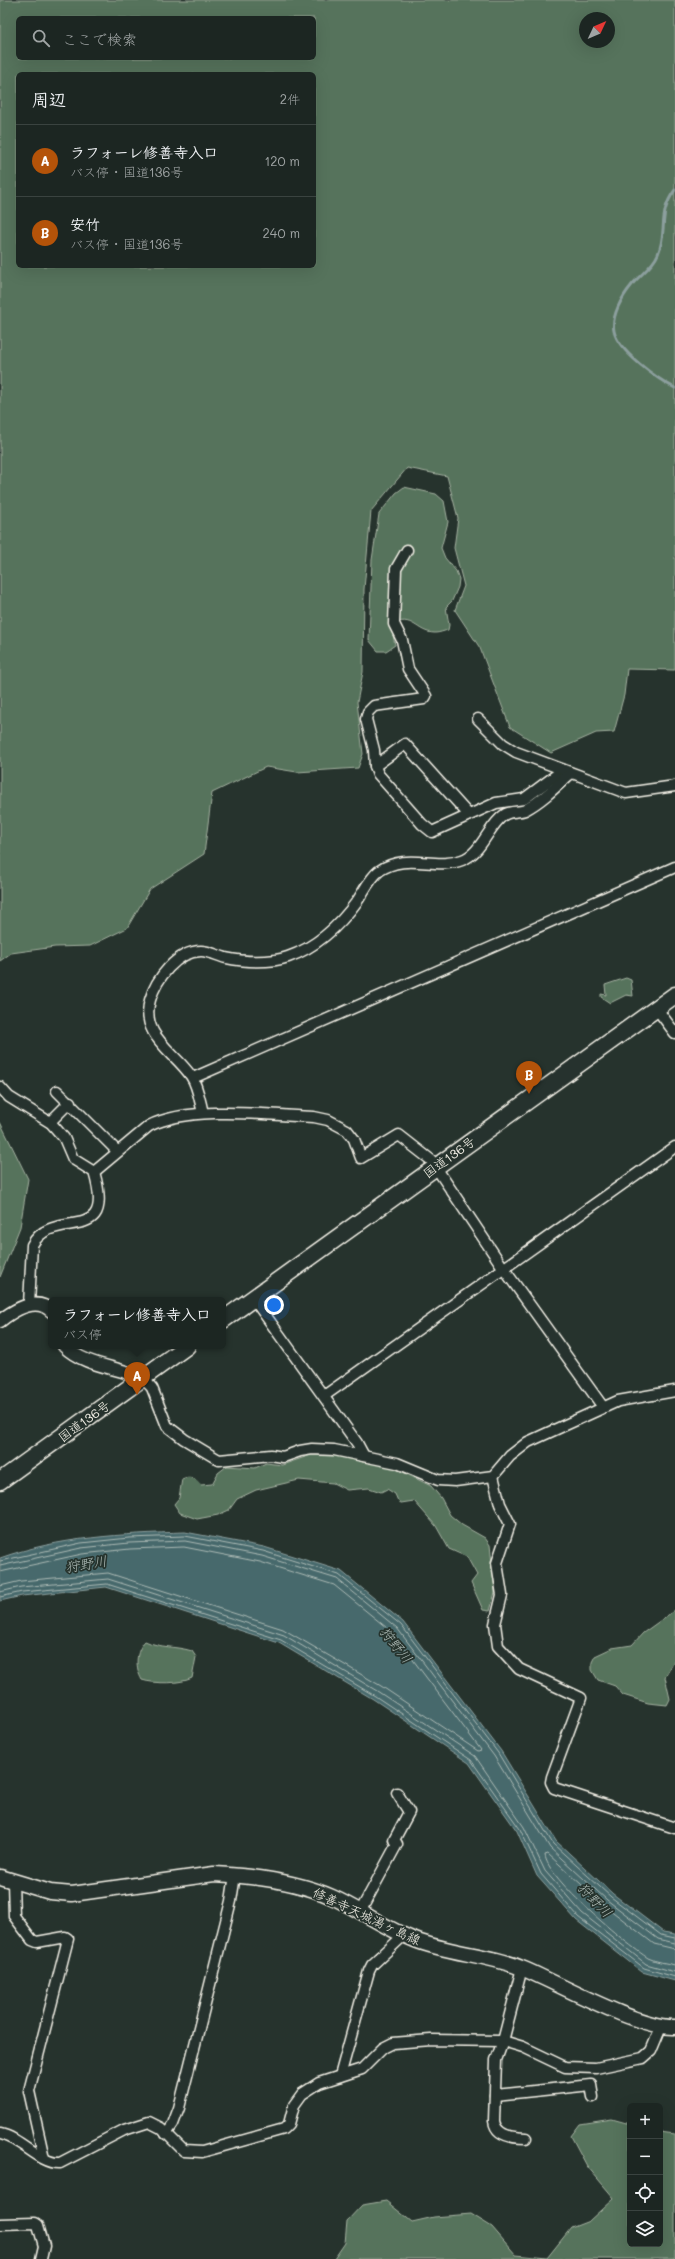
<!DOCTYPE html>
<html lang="ja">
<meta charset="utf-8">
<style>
:root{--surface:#1c2622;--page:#252e2a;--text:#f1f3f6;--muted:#a0a5a5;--line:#3a4340;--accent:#b45309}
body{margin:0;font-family:Mali,"Klee One",sans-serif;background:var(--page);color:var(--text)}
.controls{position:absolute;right:12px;bottom:12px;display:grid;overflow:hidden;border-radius:6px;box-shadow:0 4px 16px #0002}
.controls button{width:36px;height:36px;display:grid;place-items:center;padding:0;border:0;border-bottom:1px solid var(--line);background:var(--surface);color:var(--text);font:20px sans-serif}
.compass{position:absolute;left:579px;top:12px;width:36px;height:36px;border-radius:50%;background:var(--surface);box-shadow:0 4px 16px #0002;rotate:46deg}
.you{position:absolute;left:274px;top:1305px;width:14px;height:14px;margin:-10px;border:3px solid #fff;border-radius:50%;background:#1a73e8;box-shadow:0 0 0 6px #1a73e833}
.badge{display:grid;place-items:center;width:26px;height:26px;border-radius:50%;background:var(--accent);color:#fff;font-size:13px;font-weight:700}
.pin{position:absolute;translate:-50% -33px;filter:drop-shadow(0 1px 2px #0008)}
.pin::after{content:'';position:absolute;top:21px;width:14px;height:12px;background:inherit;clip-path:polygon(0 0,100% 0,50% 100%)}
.popup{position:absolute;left:48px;top:1297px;width:178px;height:52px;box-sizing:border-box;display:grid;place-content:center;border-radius:6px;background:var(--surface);filter:drop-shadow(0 1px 3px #0005);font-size:13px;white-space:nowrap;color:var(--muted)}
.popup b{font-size:15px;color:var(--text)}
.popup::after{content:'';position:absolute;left:50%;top:100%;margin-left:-8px;border:8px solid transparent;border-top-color:var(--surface)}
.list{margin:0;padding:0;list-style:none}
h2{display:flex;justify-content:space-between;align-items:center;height:52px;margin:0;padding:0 16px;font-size:17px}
h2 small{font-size:13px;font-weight:400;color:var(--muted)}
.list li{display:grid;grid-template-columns:26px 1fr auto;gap:12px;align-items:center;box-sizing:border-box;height:72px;padding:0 16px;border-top:1px solid var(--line)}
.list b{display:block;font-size:15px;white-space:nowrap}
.list p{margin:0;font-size:13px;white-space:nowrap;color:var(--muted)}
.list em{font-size:13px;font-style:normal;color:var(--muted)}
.icon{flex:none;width:22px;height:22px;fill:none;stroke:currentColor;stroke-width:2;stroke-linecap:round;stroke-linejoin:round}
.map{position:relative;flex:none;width:675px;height:2259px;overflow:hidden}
.search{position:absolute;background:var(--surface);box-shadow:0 4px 16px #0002;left:16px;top:16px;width:300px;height:44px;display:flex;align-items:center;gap:10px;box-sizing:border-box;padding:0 14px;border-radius:6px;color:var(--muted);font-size:15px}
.panel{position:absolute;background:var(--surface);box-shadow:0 4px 16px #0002;left:16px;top:72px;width:300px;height:196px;border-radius:6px}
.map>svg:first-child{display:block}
</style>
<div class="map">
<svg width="675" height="2259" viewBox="0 0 675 2259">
<rect width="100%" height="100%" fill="#26332d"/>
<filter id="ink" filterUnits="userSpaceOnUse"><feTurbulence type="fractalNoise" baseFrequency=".025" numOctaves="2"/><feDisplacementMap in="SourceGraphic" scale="8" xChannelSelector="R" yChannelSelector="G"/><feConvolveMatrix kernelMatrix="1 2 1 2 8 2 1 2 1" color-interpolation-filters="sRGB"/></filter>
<g filter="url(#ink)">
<g fill="#56735b" stroke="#a5b2a2" fill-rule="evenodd">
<path d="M0,0h675v670l-48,-1 -3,26 -10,37 -18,1 -45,20 -41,-26 -30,-79 -25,-38 9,-24 -10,-38 4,-30 -11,-42 -40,-8 -36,43 -7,78 -1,83 -6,30 6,52 -5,14 -61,4 -31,-5 -54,26 -8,61 -54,35 -23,39 -37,18 -35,1 -44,6 -11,8zM18,18h296v40h-296zM585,18h24v24h-24zM18,74h296v192h-296z"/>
<path d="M404,487l32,7 8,7 4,21 -7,26 4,10 11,13 3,8 -1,8 -6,14 -6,6 3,18 -1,5c-4,1 -9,3 -13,3 -19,0 -22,-20 -44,-8l4,20 -9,6h-8l-9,-11 3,-80 7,-46 17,-21z"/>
<path d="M626,978l5,2 2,16 -7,-1 -16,8 -9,-6v-3l5,1 -1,-10z"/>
<path d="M0,1122l28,57 -8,48 -20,50z"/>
<path d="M311,1455h21l61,12 38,19 10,12 9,17 12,10 23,13 5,7 5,47 -5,19 -7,-1 -12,-27 6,-8 -10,-18 -18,-8 -13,-23 -22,-25 -13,2 -3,-2 -3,-7 -8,-5 -6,3 -12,-4 -22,2 -14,-7 -34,-3 -43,10 -19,9 -8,11 -11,5 -21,4 -17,-6 -6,-9 5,-6 3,-19c8,-4 13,-1 19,6l11,-1 6,-11 9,-7 28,2 11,-5 16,2z"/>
<path d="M675,1610v50l-10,17 5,22 -3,6 -19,-2 -25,-8 -8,-9 -17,-6 -6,-10v-8l3,-6 17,-8 20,-3 11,-12z"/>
<path d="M145,1641c15,7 31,5 47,10l4,6 -4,21c-11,6 -38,6 -50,2 -7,-12 -7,-28 3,-39z"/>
<path d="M612,2119l18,5v120h30v-112l15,2v125h-341l11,-16 2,-22 15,-16 24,-4 26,21 22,-5 37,-3 21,13 24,28 31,3 24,-30 18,-7 25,-23 -27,-32 -16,-30 9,-12z"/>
</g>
<path fill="#46696c" stroke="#8c9f9e" d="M185,1532l79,15 77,24 62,51 98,129 55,90 57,53 50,38 12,2v47l-33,-9 -66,-52 -39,-44 -20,-45 -48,-68 -96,-64 -94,-56 -173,-56 -84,9 -22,5v-43c59,-21 123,-24 185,-26z"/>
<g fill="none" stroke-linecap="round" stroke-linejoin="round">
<g stroke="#aebbb6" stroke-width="1">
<path d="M0,1561l81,-18 48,-5 56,-2 78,15 76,24 62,50 97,128 55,91 58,53 50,38 14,3"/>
<path d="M0,1566l81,-18 48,-5 56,-2 77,15 75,23 60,49 97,128 56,92 57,52 51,39 17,4"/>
<path d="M0,1572l82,-18 48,-5 54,-2 76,15 74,23 58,47 89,118 -3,1 -97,-65 -98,-57 -175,-56 -87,8 -21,5"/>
<path d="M0,1592l21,-5 87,-8 176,56 93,56 98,65 49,71 21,44 37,42 64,51 29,8"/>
<path d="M0,1597l22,-5 85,-8 174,56 94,56 96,64 49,69 21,45 37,43 66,51 31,9"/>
<path d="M675,1949l-21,-5 -50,-39 -56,-51 -3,1c2,24 81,89 103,103 8,4 19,5 27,7"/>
</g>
<path stroke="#8c9f9e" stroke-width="3" d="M675,190c-18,24 -7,41 -17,64 -5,13 -19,21 -27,32 -9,11 -20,30 -17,45 4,20 43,48 61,57"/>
<defs>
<g id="minor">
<path d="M407,550l-11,19 -2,55 8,16 6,29 18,27 -2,3 -50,7 -6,6 -2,7 8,31 1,16 3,8 44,50 10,8 64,-29 28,-4 39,-29"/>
<path d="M478,719l25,25 13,8 110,41 49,-7"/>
<path d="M375,766l30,-22 63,70"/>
<path d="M657,1009l18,24"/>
<path d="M193,1078l482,-211"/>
<path d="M0,1087l9,10 42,26 13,15 9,21 21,13c23,78 -41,33 -62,73l-3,60"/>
<path d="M57,1091l60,60"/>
<path d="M203,1113c-3,-11 -5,-27 -12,-37 -17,-25 -51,-40 -41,-76 6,-21 27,-49 51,-49 8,0 17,5 25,7 17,4 45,5 62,-1 29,-10 52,-32 70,-57 6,-9 12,-22 21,-29 27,-19 56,-1 83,-11 20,-7 26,-34 42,-45 6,-5 14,-2 21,-5 17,-9 32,-24 46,-37"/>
<path d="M50,1122l20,-20"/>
<path d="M94,1172l55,-46c42,-21 118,-11 165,-9l14,3 19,10 7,9 7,19 38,-23 32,25 73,109 99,138"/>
<path d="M253,1298l104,145 7,13"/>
<path d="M143,1378l9,10 15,38 17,13 35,21 52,-5 12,2 17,-6 12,-2 22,1 63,13 41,17 17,1 38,-5 17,-20 18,-14 90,-41 57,-10"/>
<path d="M324,1396l351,-249"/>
<path d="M493,1476l7,28 10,20 -13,39 5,32 -7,29 3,22 21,23 62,29 -29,79 -1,5 3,6 121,40"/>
<path d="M13,1881l1,35 18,24 5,2 28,-5 3,2 -39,152 15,67"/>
<path d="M360,1912l37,-68 -3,-4 15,-28 -12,-19"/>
<path d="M522,1968l-19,73 -7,19 -2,61c2,15 19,17 32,17"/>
<path d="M340,2076l29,-105 3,-6 32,-30"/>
<path d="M495,2095l96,-10 2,12"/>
<path d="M0,2134c21,4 40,30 60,29l64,-33 25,-8 12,6 23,23 18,1 82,-23 5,-5 5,-19 8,-11 17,-11 43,-14 21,-21 10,-5 38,-3 72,1 20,6 42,20 31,1 47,-10 8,-7 10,-24"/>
<path d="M166,2134l7,-10 6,-16 52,-207 4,-26"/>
<path d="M0,2224l35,-1 3,2 6,21 -3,13"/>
</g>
<g id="tertiary">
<path d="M0,1321c14,-11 36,-25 51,-10"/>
<path d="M64,1346c20,20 54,21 79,32"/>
</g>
<path id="secondary" d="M0,1877l50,15 22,2 142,-20c40,2 82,7 118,23 29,13 54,32 83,43 35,14 74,14 109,29 35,15 116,60 151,58"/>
<g id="trunk">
<path d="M223,1320l452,-325"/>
<path d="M0,1481l187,-135"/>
</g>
</defs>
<use href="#minor" stroke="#f4f1e8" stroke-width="13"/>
<use href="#tertiary" stroke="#f4f1e8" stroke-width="15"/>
<use href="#secondary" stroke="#f4f1e8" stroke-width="17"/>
<use href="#trunk" stroke="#f4f1e8" stroke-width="19"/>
<use href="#minor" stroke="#26332d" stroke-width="10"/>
<use href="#tertiary" stroke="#26332d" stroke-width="12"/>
<use href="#secondary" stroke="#26332d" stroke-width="14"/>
<use href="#trunk" stroke="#26332d" stroke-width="16"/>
</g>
</g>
<g text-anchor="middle" stroke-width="3.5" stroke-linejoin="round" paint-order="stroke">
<g font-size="13" fill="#f4f1e8" stroke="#26332d">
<text transform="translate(449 1157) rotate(-36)" y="5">国道136号</text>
<text transform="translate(84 1421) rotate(-36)" y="5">国道136号</text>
<text transform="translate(367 1916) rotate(25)" y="5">修善寺天城湯ヶ島線</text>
</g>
<g font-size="14" font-style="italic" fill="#aebbb6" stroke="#26332d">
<text transform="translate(86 1564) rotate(-9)" y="5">狩野川</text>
<text transform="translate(396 1645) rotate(51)" y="5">狩野川</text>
<text transform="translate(595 1900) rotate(46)" y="5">狩野川</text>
</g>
</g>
</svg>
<div class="controls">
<button>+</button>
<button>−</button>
<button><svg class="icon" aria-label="locate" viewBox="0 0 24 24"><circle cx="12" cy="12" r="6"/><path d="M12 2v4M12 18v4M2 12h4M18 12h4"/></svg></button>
<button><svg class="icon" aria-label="layers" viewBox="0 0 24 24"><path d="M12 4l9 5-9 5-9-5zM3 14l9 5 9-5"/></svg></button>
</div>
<svg class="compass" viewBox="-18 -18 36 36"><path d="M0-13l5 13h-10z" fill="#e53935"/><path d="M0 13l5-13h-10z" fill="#a0a5a5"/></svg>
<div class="you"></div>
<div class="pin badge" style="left:137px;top:1395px">A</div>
<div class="popup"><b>ラフォーレ修善寺入口</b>バス停</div>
<div class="pin badge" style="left:529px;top:1094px">B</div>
<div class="search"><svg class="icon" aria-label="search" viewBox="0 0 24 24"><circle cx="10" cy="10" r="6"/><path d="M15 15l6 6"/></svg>ここで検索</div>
<section class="panel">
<h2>周辺<small>2件</small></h2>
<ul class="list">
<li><span class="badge">A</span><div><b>ラフォーレ修善寺入口</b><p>バス停 · 国道136号</p></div><em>120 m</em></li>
<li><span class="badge">B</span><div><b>安竹</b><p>バス停 · 国道136号</p></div><em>240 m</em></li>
</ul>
</section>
</div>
